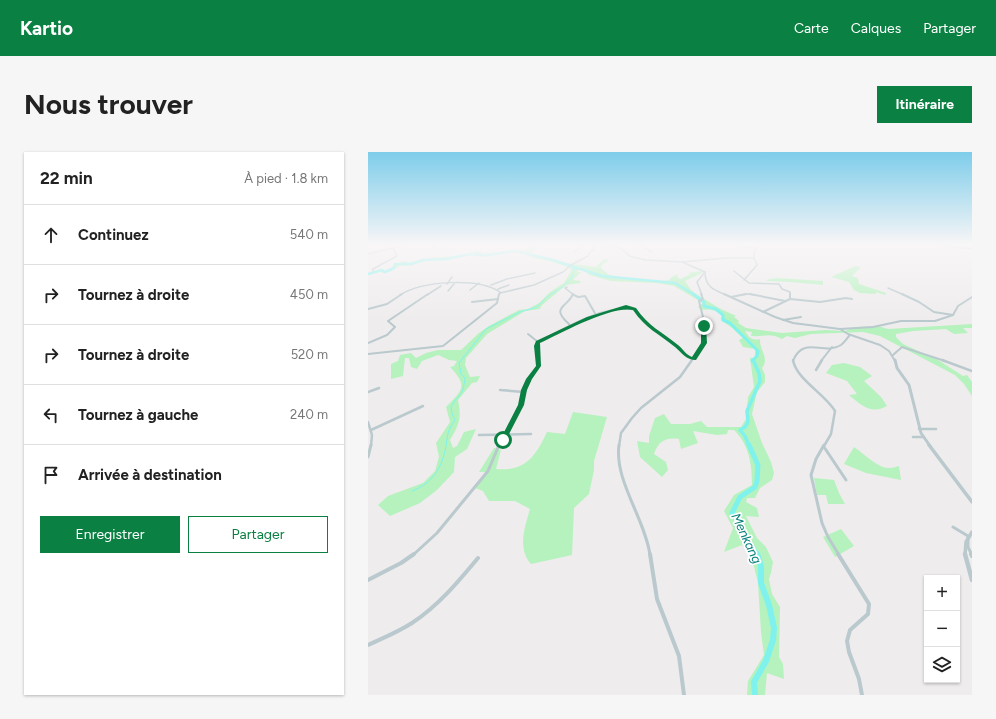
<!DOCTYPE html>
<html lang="fr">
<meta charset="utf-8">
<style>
:root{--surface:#fff;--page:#f6f6f6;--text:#222;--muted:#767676;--line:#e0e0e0;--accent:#0b8043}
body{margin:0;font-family:Figtree,sans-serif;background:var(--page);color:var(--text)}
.controls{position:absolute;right:12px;bottom:12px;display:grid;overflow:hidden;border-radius:0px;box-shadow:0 1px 3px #0004}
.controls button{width:36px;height:36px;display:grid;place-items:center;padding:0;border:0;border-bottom:1px solid var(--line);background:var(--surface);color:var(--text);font:20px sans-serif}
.stop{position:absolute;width:12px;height:12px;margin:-9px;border:3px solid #0b8043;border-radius:50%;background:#fff}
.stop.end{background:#0b8043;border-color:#fff;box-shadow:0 1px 4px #0008}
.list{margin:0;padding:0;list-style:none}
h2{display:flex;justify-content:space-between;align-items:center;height:52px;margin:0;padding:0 16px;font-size:17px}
h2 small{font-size:13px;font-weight:400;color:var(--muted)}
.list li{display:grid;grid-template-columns:26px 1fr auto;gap:12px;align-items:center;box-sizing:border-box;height:60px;padding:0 16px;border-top:1px solid var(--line)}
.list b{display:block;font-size:15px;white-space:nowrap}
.list em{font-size:13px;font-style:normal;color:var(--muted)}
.actions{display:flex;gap:8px;padding:12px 16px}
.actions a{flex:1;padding:9px 0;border:1px solid var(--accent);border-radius:0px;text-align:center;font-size:14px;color:var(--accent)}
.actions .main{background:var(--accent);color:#fff}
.icon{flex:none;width:22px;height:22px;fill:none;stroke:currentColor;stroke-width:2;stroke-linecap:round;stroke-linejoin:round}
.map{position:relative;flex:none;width:604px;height:543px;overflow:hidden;border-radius:0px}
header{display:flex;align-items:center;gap:24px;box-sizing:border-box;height:56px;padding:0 20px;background:var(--accent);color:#fff}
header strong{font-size:19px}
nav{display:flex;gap:22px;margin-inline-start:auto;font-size:14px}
.intro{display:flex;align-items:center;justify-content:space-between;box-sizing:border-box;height:96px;padding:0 24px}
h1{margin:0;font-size:28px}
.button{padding:10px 18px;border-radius:0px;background:var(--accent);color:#fff;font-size:14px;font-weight:700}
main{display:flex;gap:24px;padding:0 24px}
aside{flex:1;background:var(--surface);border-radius:0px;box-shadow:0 1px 3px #0004}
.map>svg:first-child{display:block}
</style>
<header>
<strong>Kartio</strong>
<nav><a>Carte</a><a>Calques</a><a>Partager</a></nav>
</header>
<div class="intro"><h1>Nous trouver</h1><a class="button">Itinéraire</a></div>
<main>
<aside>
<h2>22 min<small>À pied · 1.8 km</small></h2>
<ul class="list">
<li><svg class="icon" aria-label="ahead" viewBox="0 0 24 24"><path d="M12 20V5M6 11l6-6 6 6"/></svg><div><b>Continuez</b></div><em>540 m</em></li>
<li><svg class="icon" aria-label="right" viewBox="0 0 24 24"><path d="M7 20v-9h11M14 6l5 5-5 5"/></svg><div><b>Tournez à droite</b></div><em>450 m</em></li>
<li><svg class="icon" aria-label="right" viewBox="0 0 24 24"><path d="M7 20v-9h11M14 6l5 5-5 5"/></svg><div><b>Tournez à droite</b></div><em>520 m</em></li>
<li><svg class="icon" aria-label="left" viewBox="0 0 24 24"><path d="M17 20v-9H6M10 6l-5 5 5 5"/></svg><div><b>Tournez à gauche</b></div><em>240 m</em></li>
<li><svg class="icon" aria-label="arrive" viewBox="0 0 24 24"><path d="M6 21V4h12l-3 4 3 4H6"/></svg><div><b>Arrivée à destination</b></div></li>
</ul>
<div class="actions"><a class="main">Enregistrer</a><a>Partager</a></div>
</aside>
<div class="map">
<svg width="604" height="543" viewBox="0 0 604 543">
<rect width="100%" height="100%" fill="#efeced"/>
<g fill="#b5f2bd">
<path d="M162,95l6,1 -6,5 36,10 30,4 8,-8h3l2,1 -8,6 1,3 7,6 10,2 42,5 8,-2 3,-3 6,-3 -1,3 3,2 11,-5 -3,-1 15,-2 -1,2 -17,8 6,9 5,4 23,14 17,8 -2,1 5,4 -1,2 8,5 36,5 43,-3 20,1 11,-4 22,-1 10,3 84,-5v4h-9l5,5 -14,1 -8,-5 -33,2 -17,3v3l7,7 35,16 25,16 4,-1 5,7v14l-8,-12 -9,-9 -75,-39 -17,-4 -52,2 -16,4 -8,-2 -5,3c-12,-7 -19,-2 -31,-3l1,-4 -7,-1c4,7 8,10 15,8 -1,11 10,19 2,29l3,7v7l-8,10 -5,22 10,29 9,19 3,11 -2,7 -12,8 -5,10h-8l-1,4 11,6 2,9 -13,-1 11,22 9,9 7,15 -2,11 -2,6 3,15 8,13 -1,50 4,7 1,15 -17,-6 -2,22h-18l1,-14 16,-26 -3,-23 -3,-49 -8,-33 -8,-5 -18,7 9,-24 -9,-17 10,-16 18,-10c0,-22 -3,-40 -18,-55h-6l-1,4 -10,1 -24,-4 5,12 -17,6 -2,-10c-14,-2 -21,3 -25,15l12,8 2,8 -6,7 -22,-20 -3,-16 12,2v-7l6,-18 9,-4 7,10h19l11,-3 6,6h34l5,-8 2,-22 6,-10 -4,-29h5v-9l-12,-2 -4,-7 4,-2 -12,-11 -10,-7 1,-4c-7,-7 -12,-7 -21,-6l-3,-3 5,-4 -29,-17 -17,-3 -46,-2 -22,-6 -4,-4 -6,-1 -2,2h4l-8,8 8,1 -1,2 -14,2 -25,21 -1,3 -15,2 -38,23 -21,24 -1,7 5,12 10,-1 -3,6 -5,1 -14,17c4,18 1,25 -8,40l3,8 4,-2 7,-14 12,-3 -9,20 -12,8 -1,15 -17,18 -17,13 -30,13 -12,-11 10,-9 35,-13 12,-12 4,-14 -3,-14 14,-21 -4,-15c16,-17 23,-20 4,-40l4,-1 3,-5 -8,-1 -11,-5 -16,6 -5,8 -6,-2 -2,-9h-4l-2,18 -12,3v-15l7,-3 2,-6 11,-2 5,5 10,-5 12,-3h23l18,-17 10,-7 30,-16 9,-1 11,-6 11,-11 14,-9 7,-12 -1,-3 -17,-6 -19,-4 -11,-5 -14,-1 -25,5 -13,-3 5,-3 6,1 -1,1 2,2 29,-5 12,1z"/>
<path d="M96,103l-11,3 -20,1 -21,6 -13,1 -8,5 -8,2 -4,-2h-5l7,-1 3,2c8,-4 12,-9 22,-11l2,2 16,-4z"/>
<path d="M487,114l6,1 -9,9 6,2 1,6 27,9 -1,2 -9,-3v2l-16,-1 -6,-3 -5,-8 -18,-5z"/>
<path d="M410,126l45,3v4l-33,-3 -24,-1 3,-2z"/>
<path d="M476,211l16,4 12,9 -8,5 17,16 6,9c-16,9 -26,-1 -38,-11l8,-1 -10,-13 -21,-8 6,-8z"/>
<path d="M205,260l34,5 -13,44v9l-5,24 -15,14 -2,47 -41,9c-14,-16 -6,-37 -1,-55l-15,-8h-26l-6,-10 -8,-3 13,-16h-9l15,-24 7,2 -5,19c29,3 40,-13 51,-37l18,2z"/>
<path d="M486,295c9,6 25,22 35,21 3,0 7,-1 10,-2l2,14 -35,-7 -22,-9z"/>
<path d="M446,326l20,2 5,13 6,11h-17l-2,-9h-9z"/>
<path d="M473,377l13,17 -19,11 -12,-20z"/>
</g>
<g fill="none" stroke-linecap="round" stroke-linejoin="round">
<path stroke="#7ff2ed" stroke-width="1" d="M44,339c21,-8 30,-23 34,-45 2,-12 1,-15 9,-26l-3,-6 -1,-7c8,-14 12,-10 14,-29l-4,-4 -2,-11 27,-34 34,-17 17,-5 10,-10 17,-11 8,-8 3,-10"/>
<path stroke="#7ff2ed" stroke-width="2.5" d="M0,122l14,-4 3,2 9,-4 1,-4h16l12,-4 24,-1 23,-5 16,1 30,-4 37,9 49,16 73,7 20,12"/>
<path stroke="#7ff2ed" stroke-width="3" d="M325,142l11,8v4l12,3 7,6v5l7,3 28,28 -1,5 -5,5"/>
<path stroke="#7ff2ed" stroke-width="3.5" d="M381,294l-4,-10 -5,-6 5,-3 3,-5 -1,-11 13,-30 -1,-8 -6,-13"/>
<path stroke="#7ff2ed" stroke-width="5" d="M381,293l9,20 -1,16 -2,6 -15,10 -8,16 25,42"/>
<path stroke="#7ff2ed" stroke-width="6" d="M387,543l-1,-13 12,-21 7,-21 1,-12 -5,-23 -8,-22v-17l-4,-12"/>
<g stroke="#b9c9cd" stroke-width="1.5">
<path d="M63,92l3,2 -2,1"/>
<path d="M269,92l15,8"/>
<path d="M363,92l26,4 -3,4v6"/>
<path d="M396,92l2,2"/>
<path d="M206,100l12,-8"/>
<path d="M0,102l41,-10"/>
<path d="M314,110l44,-4h28l3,7 -13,15"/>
<path d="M5,119v-2l24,-13 -6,-12"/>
<path d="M366,119l15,12 30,1 3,5 8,3v3"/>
<path d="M79,132l5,-7"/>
<path d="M123,133l16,-6 28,-6"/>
<path d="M199,135l-2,1 9,7"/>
<path d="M520,136l16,7"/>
<path d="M130,137l11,-4"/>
<path d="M102,138l9,-7"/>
<path d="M80,139l6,-7"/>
<path d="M132,141l34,-8 29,-13 8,-7 17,-9 2,-4 4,-2 -2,-6"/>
<path d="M32,143c22,-14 78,-18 100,-3l-1,3"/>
<path d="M59,143l14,-9"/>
<path d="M334,143l-5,-13 8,-10"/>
<path d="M372,143l8,-1 7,1"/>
</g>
<g stroke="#b9c9cd" stroke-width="2">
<path d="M382,142l35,7"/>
<path d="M422,142v5"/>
<path d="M534,142l17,8 15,10 19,3"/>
<path d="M206,143l4,2 7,-1 11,19"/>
<path d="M363,145l15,-3"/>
<path d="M104,150l26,-3"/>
<path d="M0,157l19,-5 15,-10"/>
<path d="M395,160l27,-13 30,3 26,-4 6,1"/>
<path d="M415,168l18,-3"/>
<path d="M201,174v-2c-19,-17 -2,-16 4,-30"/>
<path d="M472,177l33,-2 28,-6h34l18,-6 5,-9 14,-9"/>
<path d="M160,182l10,8"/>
<path d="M170,190c26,-13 68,-39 98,-32 9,17 24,22 38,34 8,5 10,12 20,15"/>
<path d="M170,190l1,19"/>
<path d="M0,191l19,-8 8,-8 -7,-6 40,-27"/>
<path d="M0,202l75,-8 54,-43 2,-9"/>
<path d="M525,203l9,-8 43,14"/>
<path d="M323,209l12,-17v-27l-4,-16 4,-2 -2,-5"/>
<path d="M425,209c10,-26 31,-5 48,-16 4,-3 6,-7 9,-10"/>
<path d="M453,209l11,-14"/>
</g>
<g stroke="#b9c9cd" stroke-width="2.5">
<path d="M425,208c3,19 32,34 42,51l-4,23 -7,12"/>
<path d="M574,208l30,11"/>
<path d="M448,218l6,-10"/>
<path d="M132,238l24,2"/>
<path d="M0,240l11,-4"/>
<path d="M0,270l4,13 -1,11"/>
<path d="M551,277h17"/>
<path d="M3,278l52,-24"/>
<path d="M111,283l52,-1"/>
<path d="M545,285h10"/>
<path d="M131,294l22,-41 3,-15 5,-11 10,-13 -1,-6"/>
<path d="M251,294l2,-13 11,-15 9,-10 39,-31 12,-17"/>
</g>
<g stroke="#b9c9cd" stroke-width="3">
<path d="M251,293c-5,35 26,74 31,110"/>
<path d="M456,293l-8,14 -5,16 11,48 6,14 11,18"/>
<path d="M456,295l22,33"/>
<path d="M0,305l3,-12"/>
<path d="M585,375l15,9v11l4,8"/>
<path d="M45,403l24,-22 51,-62 11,-26"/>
</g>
<g stroke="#b9c9cd" stroke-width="4">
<path d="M282,402l7,45 22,57 5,39"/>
<path d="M470,402l31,50 -1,10 -18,16 -3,11 2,11 10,27 3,16"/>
<path d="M603,402l1,2"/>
<path d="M0,428l33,-17 13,-9"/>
<path d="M0,493c15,-7 30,-13 44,-22 26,-17 46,-41 66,-65"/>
</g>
<g stroke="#b9c9cd" stroke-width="1.5">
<path d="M218,92c15,1 34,-1 43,12l17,4 36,2 23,10c0,15 9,18 21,23"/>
<path d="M561,92l43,5"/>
</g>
<path stroke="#b9c9cd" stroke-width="2" d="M356,142l51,23 18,6 47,6 8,5 32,11 9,6 6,10"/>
<path stroke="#b9c9cd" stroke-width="3" d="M527,208l2,8 12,17 12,48 9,13"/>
<g stroke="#b9c9cd" stroke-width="3.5">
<path d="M561,293l43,57"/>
<path d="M597,403l1,-13 6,-10"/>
</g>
<path stroke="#b9c9cd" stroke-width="4.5" d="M597,402l7,26"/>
</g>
<linearGradient id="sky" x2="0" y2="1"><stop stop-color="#7ecdea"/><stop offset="0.55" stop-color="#f8f6f7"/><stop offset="1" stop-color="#f8f6f7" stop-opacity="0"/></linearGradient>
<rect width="604" height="168" fill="url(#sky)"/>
<path fill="#0b8043" d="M258,153l10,3c12,18 26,24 42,37 5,4 8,10 14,12l9,-14v-17l3,-1 2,1 1,17 -11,17c-10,0 -14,-7 -21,-13 -16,-13 -30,-19 -42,-37 -21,-5 -72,23 -93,33l1,23 -9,13 -5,11 -3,15 -18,35 -1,2h-4l-1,-2 18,-35 3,-15 5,-11 10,-13 -2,-20 2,-5 51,-24z"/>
<g text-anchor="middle" stroke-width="3.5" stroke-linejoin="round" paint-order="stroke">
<g font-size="13" font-style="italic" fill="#06807b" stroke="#fff">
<text transform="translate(379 386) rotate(65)" y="5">Menkang</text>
</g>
</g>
</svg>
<div class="controls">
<button>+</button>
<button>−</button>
<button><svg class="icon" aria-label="layers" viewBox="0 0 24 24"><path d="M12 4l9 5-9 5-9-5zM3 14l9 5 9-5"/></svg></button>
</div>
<div class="stop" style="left:135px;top:288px"></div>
<div class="stop end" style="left:336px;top:174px"></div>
</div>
</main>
